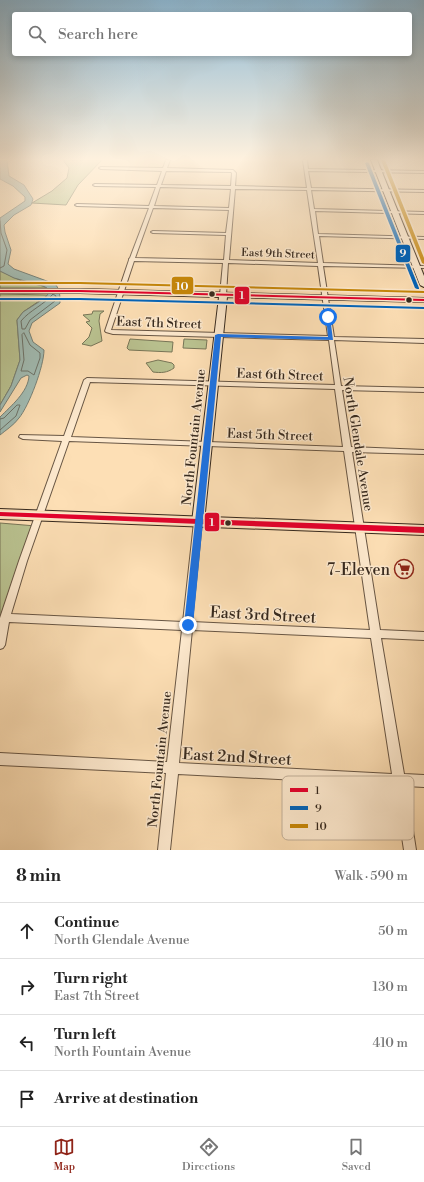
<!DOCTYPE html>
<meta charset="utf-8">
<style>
:root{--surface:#fff;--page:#f6f6f6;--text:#222;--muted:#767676;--line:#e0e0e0;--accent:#8f2418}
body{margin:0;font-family:"Libre Bodoni",serif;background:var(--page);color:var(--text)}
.stop{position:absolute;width:12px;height:12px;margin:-9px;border:3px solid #1a73e8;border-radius:50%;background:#fff}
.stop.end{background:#1a73e8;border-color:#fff;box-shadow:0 1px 4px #0008}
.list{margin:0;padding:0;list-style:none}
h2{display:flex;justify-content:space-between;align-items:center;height:52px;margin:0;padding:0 16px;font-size:17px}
h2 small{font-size:13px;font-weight:400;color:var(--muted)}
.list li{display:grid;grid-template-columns:26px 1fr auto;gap:12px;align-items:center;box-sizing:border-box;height:56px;padding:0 16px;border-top:1px solid var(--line)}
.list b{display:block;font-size:15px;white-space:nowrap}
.list p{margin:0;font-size:13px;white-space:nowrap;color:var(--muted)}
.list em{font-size:13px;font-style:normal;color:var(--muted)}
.icon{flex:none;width:22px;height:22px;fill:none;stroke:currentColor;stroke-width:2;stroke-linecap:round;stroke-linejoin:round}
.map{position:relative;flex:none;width:424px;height:850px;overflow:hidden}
.search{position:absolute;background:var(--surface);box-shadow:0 2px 6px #0003;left:12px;right:12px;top:12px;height:44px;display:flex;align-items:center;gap:10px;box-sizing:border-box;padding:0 14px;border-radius:4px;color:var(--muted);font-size:15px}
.sheet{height:276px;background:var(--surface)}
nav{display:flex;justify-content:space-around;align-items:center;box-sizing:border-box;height:56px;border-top:1px solid var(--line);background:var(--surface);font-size:11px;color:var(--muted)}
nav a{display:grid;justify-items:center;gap:2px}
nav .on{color:var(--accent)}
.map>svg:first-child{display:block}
</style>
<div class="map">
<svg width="424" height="850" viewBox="0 0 424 850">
<rect width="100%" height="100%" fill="#fddfb5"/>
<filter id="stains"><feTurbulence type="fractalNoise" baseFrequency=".005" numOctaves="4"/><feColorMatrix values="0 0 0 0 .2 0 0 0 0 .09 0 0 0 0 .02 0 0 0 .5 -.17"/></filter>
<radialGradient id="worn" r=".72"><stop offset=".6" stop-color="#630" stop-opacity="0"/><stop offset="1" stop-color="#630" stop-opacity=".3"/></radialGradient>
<g fill="#bac391" stroke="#787658">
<path d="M63,160h39l-24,25 -12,20 -34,-2 20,-12 15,-13 2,-10z"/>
<path d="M0,271l24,11 19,4 4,2h-47z"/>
<path d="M0,294l48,1 -25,17 -6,8 3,40 -9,26 -11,19z"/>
<path d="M93,311h11l-4,3 -1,7 3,20 -11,5 -9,-2 7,-7 3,-9 -6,-6 4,-1 -7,-6 9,-1z"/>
<path d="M130,339l43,3 -1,10 -43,-2 -2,-2z"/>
<path d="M184,339l23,1 -1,9 -23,-1z"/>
<path d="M158,360l14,3 2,2v3c-7,5 -13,5 -21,4l-7,-9z"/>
<path d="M0,523l36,3 -36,111z"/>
</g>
<path fill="#a1bcb4" stroke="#768178" d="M0,160h7l2,16 15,9 9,14 -2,6 -17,10 -10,10 1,7 6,18 -3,14 6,5 41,15c5,5 5,12 5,19l-28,20 -3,8 4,11 11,8c0,16 -15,56 -25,68 -5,7 -13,12 -19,17v-18c11,-11 28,-25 29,-41l-2,-1 -6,3 -21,34v-7l11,-19 9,-26 -3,-40 6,-8 22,-14 3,-4 -1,-6 -4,-2 -29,-8 -14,-7v-53l25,-17v-4l-12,-11 -13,-7z"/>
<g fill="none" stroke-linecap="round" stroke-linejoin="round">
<g stroke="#6c7269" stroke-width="1">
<path d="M0,221l1,12 6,17 -3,16 -4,2"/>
<path d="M53,294l3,2 -1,5 -25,19 -5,9h-3l-1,-8c9,-11 23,-16 32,-27z"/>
<path d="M24,333l6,12 10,8v5l-6,17 -6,-4h-7l3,-11 -2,-25z"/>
<path d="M0,419l4,-1 13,-13h3l-4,11 -16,14"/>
</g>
<defs>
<path id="street" d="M166,160h4l-3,8 66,2 3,3 -1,13 72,2 -4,-28h4l1,9 116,2v2l-116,-2 3,17 113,2v2l-113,-2 3,19 110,3v2l-109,-3 3,23 106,3v2l-105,-3 4,27 101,3v2l-101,-2 11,71 90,2v4l-90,-3 7,46 83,2v4l-82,-2 9,57 73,3v4l-72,-2 28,178 44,2v8l-43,-2 23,136 20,1v12l-18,-1 10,64h-12l-10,-65 -216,-11 -8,76h-12l8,-77 -166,-8v-12l167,9 15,-132 -173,-8 -4,23 -2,3 -3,1v-31l19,-57 43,-120 -39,-2 -4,-2 1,-2 44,1 20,-56 3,-2 248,7 -6,-45 -216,-6 -7,-2 -1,-1 24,-71v-1l1,-1 19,-50 -72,-2 -2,-1 2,-1 72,2 7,-19 -61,-1 -2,-1 2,-1 62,1 5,-14 -61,-2 -2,-1 2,-1 62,1zM166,171l65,1 1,1 -1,13 -70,-1zM160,187l71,2 -2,19 -75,-2zM235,189l72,1 11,73 -89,-3zM153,208l76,2 -3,23 -73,-2 -2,1 2,1 73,2 -2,25 -89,-2zM134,261l89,2 -3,32 3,2 3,-2 2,-32 90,3 10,70 -217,-6zM90,382l245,7 8,58 -272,-10zM69,441l275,10 26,179 -178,-8 10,-100 -1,-2h-6l-1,2 -11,100 -172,-8 16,-53zM192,630l179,8 21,136 -213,-11z"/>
<g id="secondary">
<path d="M371,160h6l47,116v11l-4,-2z"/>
<path d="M0,289h80l344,9v4l-197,-5 -23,225 -2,3 -4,1 -4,-1 -2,-3 27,-225 -139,-4h-80z"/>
</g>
<path id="primary" d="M0,509l424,16v10l-424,-16z"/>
</defs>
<use href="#street" stroke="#685644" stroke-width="2"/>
<use href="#secondary" stroke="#36291e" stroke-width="2"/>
<use href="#primary" stroke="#36291e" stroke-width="2"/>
<use href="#street" fill="#feeacf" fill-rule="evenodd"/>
<use href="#secondary" fill="#feeacf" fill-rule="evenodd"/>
<use href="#primary" fill="#fddfb5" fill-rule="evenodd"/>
<defs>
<g id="bus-1">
<path d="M0,290h80l344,9v2l-344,-9h-80z"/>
<path d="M0,512l424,15v6l-424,-17z"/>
</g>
<g id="bus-2">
<path d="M367,162l2,1 50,125v1h-2l-2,-1 -50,-125z"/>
<path d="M0,298h80l344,9v2l-344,-9h-80z"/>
</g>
<g id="bus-3">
<path d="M381,160h4l39,98v6l-2,-1z"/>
<path d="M0,282h80l344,9v2l-344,-9h-80z"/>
</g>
</defs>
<use href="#bus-1" stroke="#feeacf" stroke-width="3"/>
<use href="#bus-2" stroke="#feeacf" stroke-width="3"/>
<use href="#bus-3" stroke="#feeacf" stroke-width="3"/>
<use href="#bus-1" fill="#e4002b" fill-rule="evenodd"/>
<use href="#bus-2" fill="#0065bd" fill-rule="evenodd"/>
<use href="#bus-3" fill="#c78708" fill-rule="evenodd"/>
</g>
<linearGradient id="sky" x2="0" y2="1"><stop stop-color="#8bb7d3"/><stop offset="0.57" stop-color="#fef1de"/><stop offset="1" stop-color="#fef1de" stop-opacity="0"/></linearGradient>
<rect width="424" height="279" fill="url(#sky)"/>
<path fill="#1a73e8" d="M326,316l4,1 3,23 -112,-3 -28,288 -2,3h-6l-1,-3 31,-290 3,-1 110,3z"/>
<defs>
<symbol id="supermarket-ring" viewBox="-11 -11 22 22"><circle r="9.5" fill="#feeacf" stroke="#8f2418" stroke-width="1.5"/><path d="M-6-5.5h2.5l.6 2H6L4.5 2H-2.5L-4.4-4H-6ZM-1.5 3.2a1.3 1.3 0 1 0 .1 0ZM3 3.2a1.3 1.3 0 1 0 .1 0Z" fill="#8f2418"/></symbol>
</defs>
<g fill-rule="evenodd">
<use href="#supermarket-ring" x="393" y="558" width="22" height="22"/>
</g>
<g fill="#36291e" stroke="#feeacf" stroke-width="1.5">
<circle cx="212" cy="294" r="3.5"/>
<circle cx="409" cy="300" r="3.5"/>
<circle cx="228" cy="523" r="3.5"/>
</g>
<g text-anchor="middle" stroke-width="3" stroke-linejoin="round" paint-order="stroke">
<g font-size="11" fill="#36291e" stroke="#feeacf">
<text transform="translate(278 253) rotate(2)" y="4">East 9th Street</text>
</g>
<g font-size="13" fill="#36291e" stroke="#feeacf">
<text transform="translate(159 322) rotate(2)" y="5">East 7th Street</text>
<text transform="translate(280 374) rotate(2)" y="5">East 6th Street</text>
<text transform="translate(270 434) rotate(2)" y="5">East 5th Street</text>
<text transform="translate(193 437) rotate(-84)" y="5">North Fountain Avenue</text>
<text transform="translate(359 444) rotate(81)" y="5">North Glendale Avenue</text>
<text transform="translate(159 759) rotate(-84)" y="5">North Fountain Avenue</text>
</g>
<g font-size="16" fill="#36291e" stroke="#feeacf" text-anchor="end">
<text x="390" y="575">7-Eleven</text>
</g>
<g font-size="16" fill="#36291e" stroke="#feeacf">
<text transform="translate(263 614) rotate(3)" y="6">East 3rd Street</text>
<text transform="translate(237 756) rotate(3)" y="6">East 2nd Street</text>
</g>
</g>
<rect x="282" y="776" width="132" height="64" rx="6" fill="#feeacf" stroke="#c2b09a" stroke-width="1"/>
<rect x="290" y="788" width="18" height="4" fill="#e4002b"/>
<rect x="290" y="806" width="18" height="4" fill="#0065bd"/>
<rect x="290" y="824" width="18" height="4" fill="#c78708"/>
<g font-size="11" fill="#36291e">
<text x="315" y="794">1</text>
<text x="315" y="812">9</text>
<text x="315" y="830">10</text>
</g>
<g stroke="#feeacf" stroke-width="1.5">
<rect x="395" y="244" width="16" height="19" rx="4" fill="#0065bd"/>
<rect x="171" y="276" width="23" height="19" rx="4" fill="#c78708"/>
<rect x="234" y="286" width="16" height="19" rx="4" fill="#e4002b"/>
<rect x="204" y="512" width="16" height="20" rx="4" fill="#e4002b"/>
</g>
<g font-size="11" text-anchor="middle" font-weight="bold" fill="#fff">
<text x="403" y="257">9</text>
<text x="182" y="290">10</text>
<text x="242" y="299">1</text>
<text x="212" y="526">1</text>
</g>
<rect width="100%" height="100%" filter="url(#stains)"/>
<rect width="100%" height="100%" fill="url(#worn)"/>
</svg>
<div class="stop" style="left:328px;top:317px"></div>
<div class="stop end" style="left:188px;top:625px"></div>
<div class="search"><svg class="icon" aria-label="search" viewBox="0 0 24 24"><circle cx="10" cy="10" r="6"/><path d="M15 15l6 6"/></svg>Search here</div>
</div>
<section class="sheet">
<h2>8 min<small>Walk · 590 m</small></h2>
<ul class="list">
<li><svg class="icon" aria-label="ahead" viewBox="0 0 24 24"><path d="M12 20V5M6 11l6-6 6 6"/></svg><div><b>Continue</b><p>North Glendale Avenue</p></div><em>50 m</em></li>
<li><svg class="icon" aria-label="right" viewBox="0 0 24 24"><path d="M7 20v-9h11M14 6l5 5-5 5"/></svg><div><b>Turn right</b><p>East 7th Street</p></div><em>130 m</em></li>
<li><svg class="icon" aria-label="left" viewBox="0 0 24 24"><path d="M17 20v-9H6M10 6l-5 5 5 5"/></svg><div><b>Turn left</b><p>North Fountain Avenue</p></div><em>410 m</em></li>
<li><svg class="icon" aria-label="arrive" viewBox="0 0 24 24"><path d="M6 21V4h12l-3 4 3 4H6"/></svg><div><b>Arrive at destination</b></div></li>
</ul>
</section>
<nav>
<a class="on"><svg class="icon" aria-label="map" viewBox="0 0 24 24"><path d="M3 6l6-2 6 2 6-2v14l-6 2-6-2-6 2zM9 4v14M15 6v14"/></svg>Map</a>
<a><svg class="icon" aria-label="directions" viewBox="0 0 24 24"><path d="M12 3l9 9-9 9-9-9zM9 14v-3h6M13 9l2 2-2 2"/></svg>Directions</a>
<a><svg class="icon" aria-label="saved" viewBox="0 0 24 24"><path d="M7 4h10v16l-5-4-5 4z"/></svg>Saved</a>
</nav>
